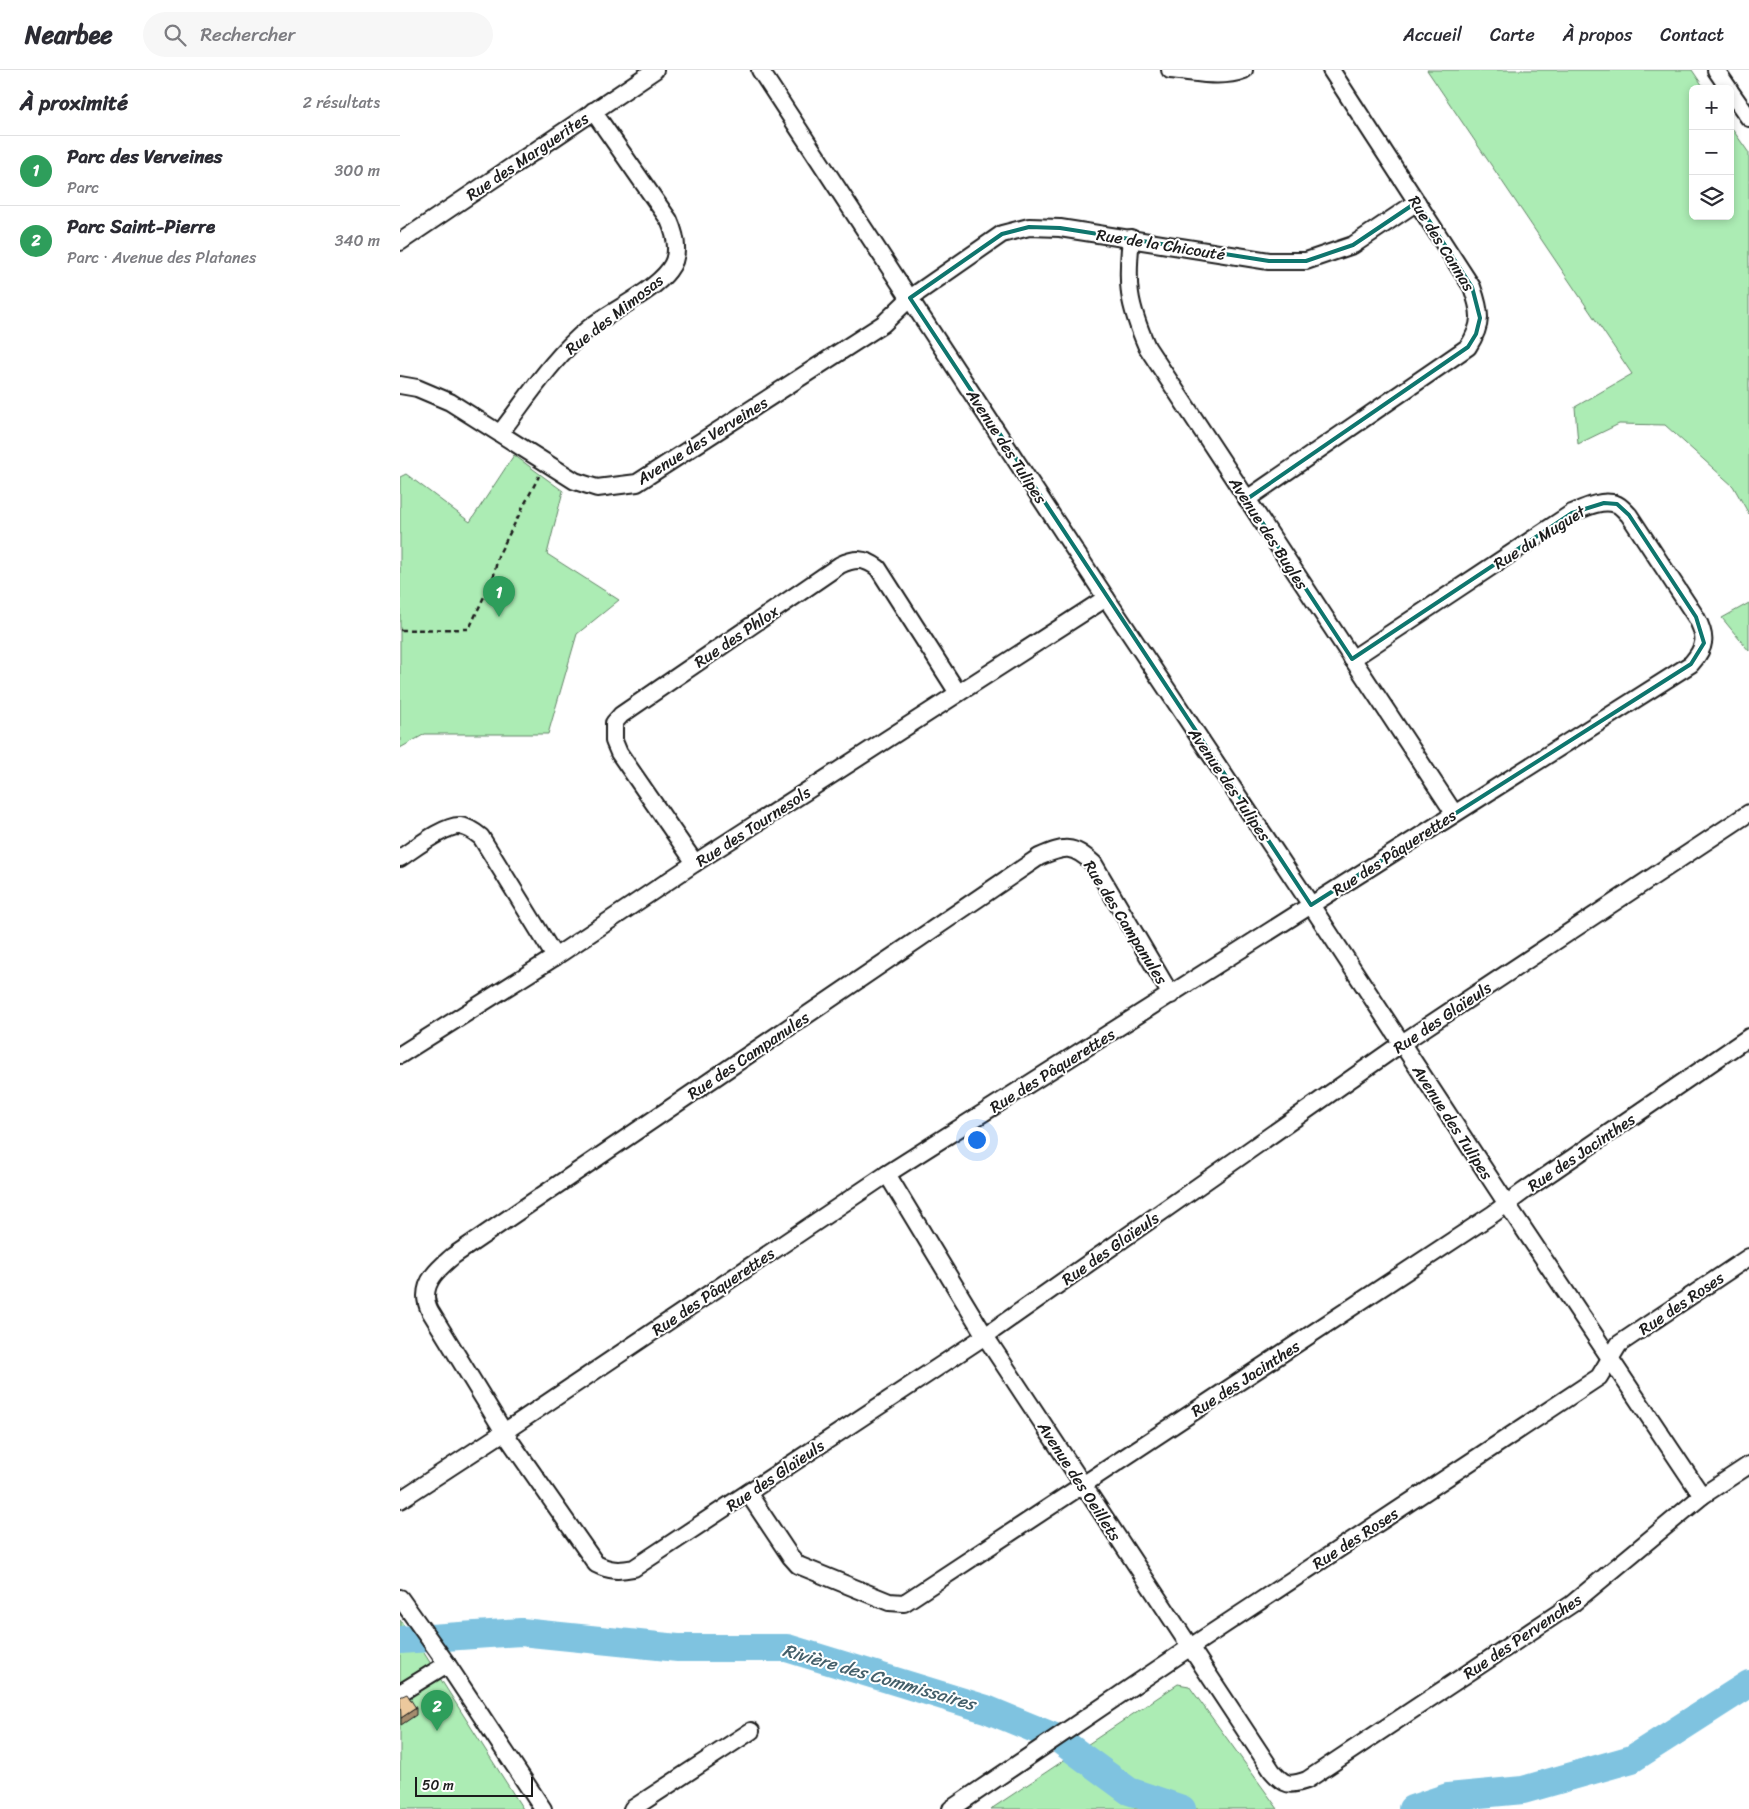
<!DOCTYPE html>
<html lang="fr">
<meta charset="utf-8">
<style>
:root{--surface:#fff;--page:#f7f7f7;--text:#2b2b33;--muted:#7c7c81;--line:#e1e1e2;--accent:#2563eb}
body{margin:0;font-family:Sriracha,sans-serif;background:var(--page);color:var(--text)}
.controls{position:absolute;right:15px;top:15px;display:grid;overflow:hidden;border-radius:8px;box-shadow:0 2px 8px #0003}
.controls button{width:45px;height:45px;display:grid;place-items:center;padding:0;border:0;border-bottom:1px solid var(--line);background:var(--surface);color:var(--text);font:25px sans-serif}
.scale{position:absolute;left:15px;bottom:12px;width:118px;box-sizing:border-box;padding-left:5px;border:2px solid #1c1c1c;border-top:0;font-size:14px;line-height:18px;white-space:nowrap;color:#1c1c1c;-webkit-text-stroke:4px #fff;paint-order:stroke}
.you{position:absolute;left:576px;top:1069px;width:18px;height:18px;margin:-12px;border:4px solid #fff;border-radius:50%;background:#1a73e8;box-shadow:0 0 0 8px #1a73e833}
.badge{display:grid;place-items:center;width:32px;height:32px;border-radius:50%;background:var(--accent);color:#fff;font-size:16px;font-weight:700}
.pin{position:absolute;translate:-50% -41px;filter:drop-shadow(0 1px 2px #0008)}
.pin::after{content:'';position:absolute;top:26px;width:18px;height:15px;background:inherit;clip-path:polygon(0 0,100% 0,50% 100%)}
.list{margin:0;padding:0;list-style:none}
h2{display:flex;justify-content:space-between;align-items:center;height:65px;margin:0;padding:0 20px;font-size:21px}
h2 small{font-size:16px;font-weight:400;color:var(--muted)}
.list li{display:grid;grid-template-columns:32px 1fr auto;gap:15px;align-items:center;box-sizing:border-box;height:70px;padding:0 20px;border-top:1px solid var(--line)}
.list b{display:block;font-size:19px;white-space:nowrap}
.list p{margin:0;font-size:16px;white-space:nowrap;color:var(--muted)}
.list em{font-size:16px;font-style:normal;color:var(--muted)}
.icon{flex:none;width:28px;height:28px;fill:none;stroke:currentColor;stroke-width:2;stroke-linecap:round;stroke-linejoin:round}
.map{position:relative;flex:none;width:1349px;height:1739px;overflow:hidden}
header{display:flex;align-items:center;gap:30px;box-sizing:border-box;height:70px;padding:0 25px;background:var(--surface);border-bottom:1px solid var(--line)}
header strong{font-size:24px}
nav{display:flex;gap:28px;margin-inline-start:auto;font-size:18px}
.search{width:350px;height:45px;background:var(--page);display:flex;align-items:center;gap:12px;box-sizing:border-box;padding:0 18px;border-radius:28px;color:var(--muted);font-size:19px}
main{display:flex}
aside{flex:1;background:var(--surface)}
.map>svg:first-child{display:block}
</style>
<header>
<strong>Nearbee</strong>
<div class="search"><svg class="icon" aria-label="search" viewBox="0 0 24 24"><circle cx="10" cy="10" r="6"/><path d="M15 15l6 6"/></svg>Rechercher</div>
<nav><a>Accueil</a><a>Carte</a><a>À propos</a><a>Contact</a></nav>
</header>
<main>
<aside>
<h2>À proximité<small>2 résultats</small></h2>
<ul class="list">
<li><span class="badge" style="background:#2e9e5b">1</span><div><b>Parc des Verveines</b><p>Parc</p></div><em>300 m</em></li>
<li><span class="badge" style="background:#2e9e5b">2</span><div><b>Parc Saint-Pierre</b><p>Parc · Avenue des Platanes</p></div><em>340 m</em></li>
</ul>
</aside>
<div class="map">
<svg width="1349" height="1739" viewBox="0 0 1349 1739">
<rect width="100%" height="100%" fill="#fff"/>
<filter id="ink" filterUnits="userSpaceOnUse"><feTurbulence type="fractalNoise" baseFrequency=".02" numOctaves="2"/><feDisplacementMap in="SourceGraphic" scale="10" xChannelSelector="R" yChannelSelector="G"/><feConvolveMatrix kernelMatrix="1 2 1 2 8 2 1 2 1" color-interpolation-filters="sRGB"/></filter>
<g filter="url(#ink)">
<g fill="#acecb4" stroke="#648468">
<path d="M1027,0h265l13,19h-12v127h37v-90l19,27v361l-16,-28 -68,-61 -46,-1 -41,20 -3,-37 57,-33z"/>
<path d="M114,385l49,36 -16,63 72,46 -42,34 -29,100h-123l-25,14v-271l6,-3 64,48z"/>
<path d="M1349,533v48l-27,-33z"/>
<path d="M0,1550l24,33 99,156h-123z"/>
<path d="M778,1614l11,2 89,123h-287z"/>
</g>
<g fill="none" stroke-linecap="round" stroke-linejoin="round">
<g stroke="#7fc3e0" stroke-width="28">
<path d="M0,1570l121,-8 157,16h109l199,61 71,29 72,53 53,18"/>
<path d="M1012,1739l36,-12 75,-7 109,-31 117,-75"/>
</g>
<defs>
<g id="minor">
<path d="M360,0l346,528 205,307 196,299 195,292"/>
<path d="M770,0c25,2 51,9 74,0"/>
<path d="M1316,0l13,19"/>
<path d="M1330,21l19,27"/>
<path d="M731,168c-5,47 -3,65 16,109l307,466"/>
<path d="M0,172l255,-172"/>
<path d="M0,315l17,3 33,14 125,79 22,7 40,-5 246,-159 27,-26 92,-64 27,-7 31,1 209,33h37l47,-16 64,-43"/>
<path d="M100,363c28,-36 53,-76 89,-105 22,-17 64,-36 80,-58 12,-15 7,-34 0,-50l-76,-109"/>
<path d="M847,429l221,-152c15,-23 13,-35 4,-60l-141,-217"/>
<path d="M0,788c14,-9 44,-33 60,-32 8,1 15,6 21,11l74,120"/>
<path d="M295,793l-76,-110 -5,-12v-18l7,-8 219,-150c15,-7 25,-7 38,3l80,125"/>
<path d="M771,925l-77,-131c-22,-20 -29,-18 -55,-7l-586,399c-12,11 -27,22 -27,40 0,4 2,11 4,15l74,121 92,132c14,7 23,7 38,4l351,-232 417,-293 347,-230"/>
<path d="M0,985l155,-98 140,-94 411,-265"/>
<path d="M487,1104l98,162 287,435c13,15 17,15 35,9l265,-176 130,-108 47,-31"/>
<path d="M348,1423l42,63 8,9 91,37 15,1 589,-389 31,-23 225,-154"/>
<path d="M0,1430l104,-68 383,-258 804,-510c15,-17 16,-27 5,-47l-67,-102c-4,-4 -9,-10 -13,-11 -14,-5 -32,4 -44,9l-220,146"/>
<path d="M0,1528l47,66 96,145"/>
<path d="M0,1623l47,-29"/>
<path d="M232,1739l119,-78"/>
<path d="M551,1739l238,-161 410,-271 20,-33 130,-87"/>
</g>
</defs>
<use href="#minor" stroke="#1c1c1c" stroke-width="20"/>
<path stroke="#1c1c1c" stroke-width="2.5" stroke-dasharray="5 4" stroke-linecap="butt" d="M0,560l69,-1 25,-54 4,-19 41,-80"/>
<use href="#minor" stroke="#fff" stroke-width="16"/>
</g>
<path fill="#a58d6e" stroke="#1c1c1c" d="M16,1638v7l-15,10v-7z"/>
<path fill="#ecc99d" stroke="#1c1c1c" d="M7,1624l9,14 -15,10 -1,-21z"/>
</g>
<path fill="none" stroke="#0f766e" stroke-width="4" stroke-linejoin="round" d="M1017,132l55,85 8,31 -4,16 -8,13 -221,152 105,160 220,-146 32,-10 13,1 12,11 67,102 8,26 -13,21 -380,241 -401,-607 92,-64 27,-7 31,1 209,33h37l47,-16z"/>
<g text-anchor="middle" stroke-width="4" stroke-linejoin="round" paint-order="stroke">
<g font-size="16" fill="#1c1c1c" stroke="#fff">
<text transform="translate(127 86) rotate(-34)" y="6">Rue des Marguerites</text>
<text transform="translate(1042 173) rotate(58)" y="6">Rue des Cannas</text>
<text transform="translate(761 174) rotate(9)" y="6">Rue de la Chicouté</text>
<text transform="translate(214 244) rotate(-38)" y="6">Rue des Mimosas</text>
<text transform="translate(302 370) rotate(-32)" y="6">Avenue des Verveines</text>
<text transform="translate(607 376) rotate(57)" y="6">Avenue des Tulipes</text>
<text transform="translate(869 463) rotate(57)" y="6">Avenue des Bugles</text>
<text transform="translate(1139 467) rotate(-32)" y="6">Rue du Muguet</text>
<text transform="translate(336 566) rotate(-34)" y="6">Rue des Phlox</text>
<text transform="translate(830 714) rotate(56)" y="6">Avenue des Tulipes</text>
<text transform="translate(353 756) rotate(-33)" y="6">Rue des Tournesols</text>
<text transform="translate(994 782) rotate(-33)" y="6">Rue des Pâquerettes</text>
<text transform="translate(726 852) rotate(58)" y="6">Rue des Campanules</text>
<text transform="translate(1042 947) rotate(-34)" y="6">Rue des Glaïeuls</text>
<text transform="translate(348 985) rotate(-34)" y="6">Rue des Campanules</text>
<text transform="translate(652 1000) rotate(-32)" y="6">Rue des Pâquerettes</text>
<text transform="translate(1053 1052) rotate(57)" y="6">Avenue des Tulipes</text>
<text transform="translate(1181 1082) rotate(-34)" y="6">Rue des Jacinthes</text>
<text transform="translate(710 1178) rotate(-35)" y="6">Rue des Glaïeuls</text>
<text transform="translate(313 1221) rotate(-34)" y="6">Rue des Pâquerettes</text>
<text transform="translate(1281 1233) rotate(-34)" y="6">Rue des Roses</text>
<text transform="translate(845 1308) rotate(-33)" y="6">Rue des Jacinthes</text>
<text transform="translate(375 1405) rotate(-34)" y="6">Rue des Glaïeuls</text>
<text transform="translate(680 1411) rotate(57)" y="6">Avenue des Oeillets</text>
<text transform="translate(955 1468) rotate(-33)" y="6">Rue des Roses</text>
<text transform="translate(1122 1566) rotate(-34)" y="6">Rue des Pervenches</text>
</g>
<g font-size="18" font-style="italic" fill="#445f6a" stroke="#fff">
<text transform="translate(479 1607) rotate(16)" y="6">Rivière des Commissaires</text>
</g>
</g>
</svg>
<div class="controls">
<button>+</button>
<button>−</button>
<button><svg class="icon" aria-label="layers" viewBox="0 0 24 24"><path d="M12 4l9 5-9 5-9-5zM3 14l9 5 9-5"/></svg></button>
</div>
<div class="scale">50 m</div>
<div class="you"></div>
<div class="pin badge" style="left:99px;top:547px;background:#2e9e5b">1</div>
<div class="pin badge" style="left:37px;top:1661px;background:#2e9e5b">2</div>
</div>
</main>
